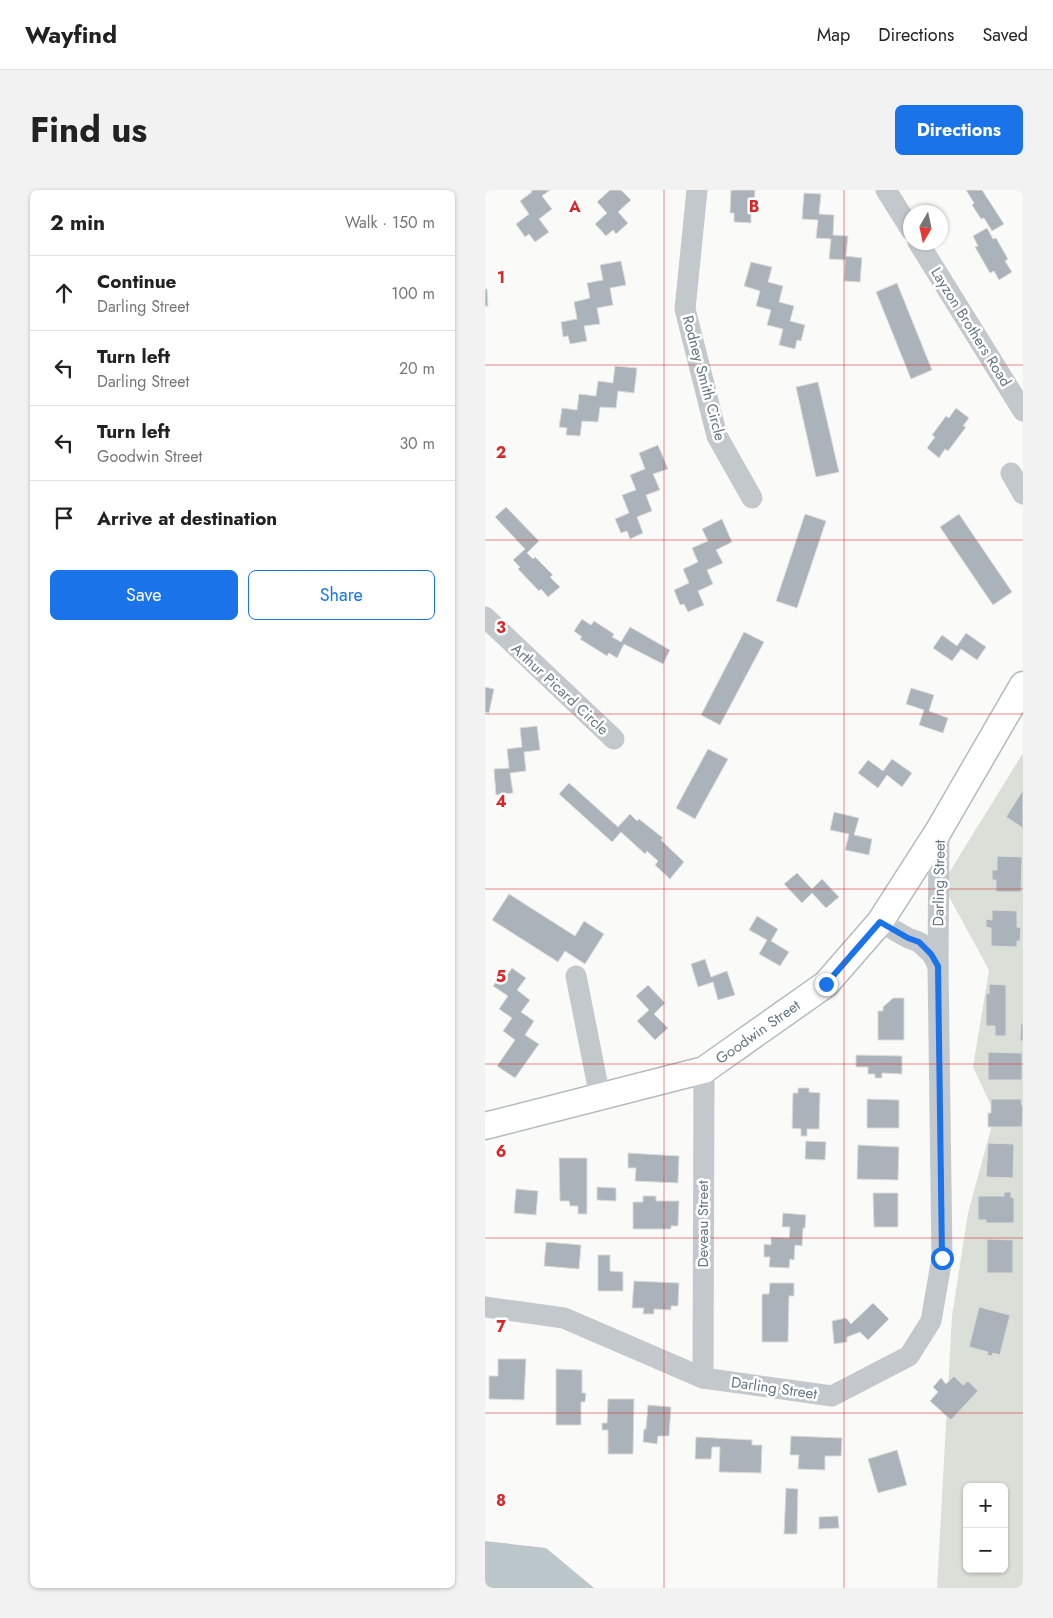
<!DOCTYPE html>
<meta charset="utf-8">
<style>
:root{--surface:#fff;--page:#f2f2f2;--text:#222;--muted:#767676;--line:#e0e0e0;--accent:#1a73e8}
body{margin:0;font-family:Jost,sans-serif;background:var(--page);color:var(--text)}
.controls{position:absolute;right:15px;bottom:15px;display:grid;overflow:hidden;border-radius:8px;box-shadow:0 1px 4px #0004}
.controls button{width:45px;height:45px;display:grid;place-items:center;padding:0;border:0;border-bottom:1px solid var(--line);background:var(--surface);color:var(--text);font:25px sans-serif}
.compass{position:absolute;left:418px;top:15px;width:45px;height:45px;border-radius:50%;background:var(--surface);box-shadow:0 1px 4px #0004;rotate:189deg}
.stop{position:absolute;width:15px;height:15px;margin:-11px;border:4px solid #1a73e8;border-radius:50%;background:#fff}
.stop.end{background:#1a73e8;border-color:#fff;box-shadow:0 1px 5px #0008}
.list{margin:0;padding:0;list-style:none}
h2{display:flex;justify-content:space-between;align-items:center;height:65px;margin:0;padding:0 20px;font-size:21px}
h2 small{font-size:16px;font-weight:400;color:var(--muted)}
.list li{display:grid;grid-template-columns:32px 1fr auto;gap:15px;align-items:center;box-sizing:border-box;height:75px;padding:0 20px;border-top:1px solid var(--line)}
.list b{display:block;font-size:19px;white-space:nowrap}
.list p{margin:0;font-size:16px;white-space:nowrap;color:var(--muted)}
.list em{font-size:16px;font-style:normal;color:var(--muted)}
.actions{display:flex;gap:10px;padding:15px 20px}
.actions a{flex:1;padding:11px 0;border:1px solid var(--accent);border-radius:8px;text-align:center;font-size:18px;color:var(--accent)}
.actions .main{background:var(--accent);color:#fff}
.icon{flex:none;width:28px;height:28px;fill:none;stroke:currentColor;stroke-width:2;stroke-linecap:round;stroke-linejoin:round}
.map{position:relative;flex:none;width:538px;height:1398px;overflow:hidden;border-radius:8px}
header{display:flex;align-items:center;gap:30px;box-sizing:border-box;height:70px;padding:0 25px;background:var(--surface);border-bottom:1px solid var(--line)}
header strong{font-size:24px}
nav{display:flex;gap:28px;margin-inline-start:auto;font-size:18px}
.intro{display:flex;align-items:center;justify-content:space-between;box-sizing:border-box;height:120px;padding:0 30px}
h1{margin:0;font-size:35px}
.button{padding:12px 22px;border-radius:8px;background:var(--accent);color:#fff;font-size:18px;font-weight:700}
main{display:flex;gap:30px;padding:0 30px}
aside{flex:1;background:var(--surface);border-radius:8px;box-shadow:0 1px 4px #0004}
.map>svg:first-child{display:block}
</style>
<header>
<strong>Wayfind</strong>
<nav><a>Map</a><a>Directions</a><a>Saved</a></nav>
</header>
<div class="intro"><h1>Find us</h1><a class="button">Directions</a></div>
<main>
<aside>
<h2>2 min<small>Walk · 150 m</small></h2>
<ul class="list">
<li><svg class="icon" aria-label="ahead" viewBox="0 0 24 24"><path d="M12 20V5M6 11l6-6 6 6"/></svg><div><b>Continue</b><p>Darling Street</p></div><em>100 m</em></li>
<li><svg class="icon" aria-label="left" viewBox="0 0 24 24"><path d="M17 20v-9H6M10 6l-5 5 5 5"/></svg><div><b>Turn left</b><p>Darling Street</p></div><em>20 m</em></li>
<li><svg class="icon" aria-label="left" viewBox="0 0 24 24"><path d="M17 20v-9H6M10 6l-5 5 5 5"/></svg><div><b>Turn left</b><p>Goodwin Street</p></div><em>30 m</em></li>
<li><svg class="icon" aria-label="arrive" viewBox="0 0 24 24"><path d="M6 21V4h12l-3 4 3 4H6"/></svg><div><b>Arrive at destination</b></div></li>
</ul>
<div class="actions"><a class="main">Save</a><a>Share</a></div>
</aside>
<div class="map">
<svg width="538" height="1398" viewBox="0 0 538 1398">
<rect width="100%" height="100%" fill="#fafaf8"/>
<path fill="#dadfd7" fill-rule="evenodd" d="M538,563v835h-86l15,-272 16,-103 27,-99 -22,-47 16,-97 -47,-86zM482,1297h37v82h-37z"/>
<path fill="#bbc7cb" d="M0,1351l61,7 48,40h-109z"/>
<g fill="#aab3b9" stroke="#dcdcda">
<path d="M46,0h19l-8,6 10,13 -13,10 10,13 -14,10 -6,-8 -4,3 -9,-13 13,-10 -9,-13 12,-9z"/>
<path d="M125,0h11l10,10 -13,12 10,11 -12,11 -3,-4 -7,6 -11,-12 12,-11 -10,-11z"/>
<path d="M246,0h24l-1,20h-3v13l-17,-1v-9h-4z"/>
<path d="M481,0h16l22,34 -12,7 -8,-13 -3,1 -9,-14 2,-2z"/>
<path d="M319,3l17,1 -2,20 15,1 -1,20 15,1 -2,20 16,2 -2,24 -16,-1 1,-21 -16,-1 2,-20 -15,-1 2,-18 -16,-1z"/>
<path d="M502,38l6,11 3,-1 12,21 -3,2 7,11 -13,8 -5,-9 -4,2 -15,-26 3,-1 -5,-10z"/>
<path d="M136,71l5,24 -16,3 3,17 -16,3 3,16 -16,2 3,15 -17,3 -2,-8 -5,1 -2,-15 16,-3 -3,-17 16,-4 -3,-15 16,-3 -3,-15z"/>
<path d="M266,72l21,5 -4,15 15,4 -4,16 15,4 -4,15 15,4 -4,16 -4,-1 -2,9 -16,-4 4,-16 -16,-4 4,-15 -15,-4 4,-15 -16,-5z"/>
<path d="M412,93l35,87 -21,9 -35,-87z"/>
<path d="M0,99h2l1,17h-3z"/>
<path d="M130,176l22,2 -3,25 -16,-2 -2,17 -16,-1 -2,15 -16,-1 -2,15 -14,-1 1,-7 -8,-1 3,-19 15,2 2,-16 17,2 2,-15 15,2z"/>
<path d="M333,192l21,90 -23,5 -20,-90z"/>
<path d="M471,218l13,10 -6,8 3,1 -18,24 -3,-2 -6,9 -12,-10 8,-11 -3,-2 14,-19 3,2z"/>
<path d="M173,255l10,24 -15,5 7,16 -14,5 6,16 -15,6 6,16 -13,6 -3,-8 -6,2 -6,-14 14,-6 -7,-18 14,-5 -6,-15 15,-6 -6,-16z"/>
<path d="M21,317l33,34 -12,12 6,6 2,-2 18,18 -3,2 10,10 -12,10 -7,-8 -2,2 -21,-22 2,-2 -7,-7 12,-11 -30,-32z"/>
<path d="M320,324l21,7 -29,87 -21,-7z"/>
<path d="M474,324l53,78 -19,13 -53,-78z"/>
<path d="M237,329l10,23 -16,8 7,13 -16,7 6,14 -15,7 6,14 -16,7 -4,-8 -4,1 -6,-15 15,-7 -6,-14 15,-7 -6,-14 16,-7 -6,-12z"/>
<path d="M97,429l9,6 3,-4 20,13 -2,3 9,5 9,-15 40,23 -7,14 -39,-20 -7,14 -8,-5 -2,3 -27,-17 2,-2 -8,-6z"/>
<path d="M259,442l20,10 -44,83 -19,-10z"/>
<path d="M481,443l20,14 -9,13 -16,-11 -9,12 -19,-13 9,-13 15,11z"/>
<path d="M0,497l9,2 -5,24 -4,-1z"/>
<path d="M426,498l23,7 -5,16 19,7 -5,15 -24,-8 5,-15 -18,-6z"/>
<path d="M52,536l3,24 -16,2 2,19 -16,2 3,20 -17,2 -2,-26 15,-1 -2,-19 15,-2 -2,-19z"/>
<path d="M223,559l20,10 -33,60 -19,-11z"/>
<path d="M407,569l20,14 -10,14 -15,-12 -9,13 -20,-15 10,-13 15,11z"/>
<path d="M84,593l49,44 12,-13 7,7 2,-2 24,19 -2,2 23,22 -14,17 -15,-14 3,-4 -11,-10 -2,3 -24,-22 -9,10 -53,-48z"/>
<path d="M538,600v38l-17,-11z"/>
<path d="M349,622l25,6 -5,17 18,4 -3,16 -24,-5 4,-16 -19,-4z"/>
<path d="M512,666l25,1 -1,35h-25v-12h-4v-10h5z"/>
<path d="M312,683l15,16 10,-10 17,18 -13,11 -14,-15 -10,10 -18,-19z"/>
<path d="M24,704l66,42 9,-15 20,13 -19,30 -20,-13 -7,11 -66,-42z"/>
<path d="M507,720l25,1v16l4,1 -1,13h-3v6l-26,-1v-18l-5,-1v-8l6,1z"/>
<path d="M272,726l21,13 -7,12 18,11 -9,14 -21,-12 8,-14 -18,-10z"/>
<path d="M220,769l6,18 16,-6 8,24 -17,5 -5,-18 -15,5 -7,-23z"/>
<path d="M27,778l14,10 -9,12 13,10 -9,12 13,9 -9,14 14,9 -24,34 -18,-12 18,-26 -12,-9 9,-13 -13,-9 9,-13 -15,-10 10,-13 4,2z"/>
<path d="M504,794l17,1v51h-11v-10h-9v-33l3,1z"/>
<path d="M163,795l17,18 -11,11 14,14 -13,12 -18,-19 12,-11 -13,-14z"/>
<path d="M408,808h11v42h-26v-29h5v-4z"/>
<path d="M536,833l2,1v17h-3z"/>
<path d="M503,862l34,1v27h-34z"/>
<path d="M371,865l46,1v18l-20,-1v5h-7v-4h-7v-7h-12z"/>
<path d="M313,898h11v4l11,1 -1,36h-12v7h-6v-7l-9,-1 1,-35h5z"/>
<path d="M382,909l32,1v28h-32z"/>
<path d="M506,909h30l1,7h1l-1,21h-34v-14h3z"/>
<path d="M321,951l20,1 -1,18 -20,-1z"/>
<path d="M503,953l26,1 -1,34 -27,-1z"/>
<path d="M373,955l41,2 -1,33 -41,-1z"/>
<path d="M143,963l51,3 -1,27 -43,-2 1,-13h-8z"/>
<path d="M74,968h28v56h-9v-8h-8l-1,-5h-9z"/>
<path d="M112,997l19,1v13l-19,-1z"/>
<path d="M31,999l22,2 -2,24 -22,-2z"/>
<path d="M519,1002h7v5l3,1v25h-28v-3h-8v-24h26z"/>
<path d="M388,1003h25v34h-24z"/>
<path d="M158,1006h13v5h23l-1,25h-7v3h-38v-27h10z"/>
<path d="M298,1023l23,2 -1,13h-2l-1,18 -7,-1 -1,15 -4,-1 -1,9 -20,-1 1,-10h-6v-13l7,1v-8l18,1 1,-11h-8z"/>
<path d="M502,1049l26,1v33h-26z"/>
<path d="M61,1052l35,3 -2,24 -35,-3z"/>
<path d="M113,1065h12v16l13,1v19h-25z"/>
<path d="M149,1091l45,2 -1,23h-7v4l-17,-1v5h-11l1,-6h-12z"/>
<path d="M285,1093h24v13h-5l-1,46h-26v-48h7z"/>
<path d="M388,1113l16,16 -21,21 -8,-8 -13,5v5l-13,2 -2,-23 14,-3 5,6z"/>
<path d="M494,1117l31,8 -10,40 -7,-2 -1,3 -5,-1 1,-3 -19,-5z"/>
<path d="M13,1169h28l-2,41 -35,-1v-23h9z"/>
<path d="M71,1179l26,1v23h4l-1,9h-4v23h-25z"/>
<path d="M469,1186l9,9 5,-4 10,10 -27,29 -21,-19 8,-9 -5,-5 8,-9 5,6z"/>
<path d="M123,1209h26l-1,55h-25v-24h-6v-7h5z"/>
<path d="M163,1215l23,2 -2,29h-11l-1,8 -14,-2 1,-13h2z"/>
<path d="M306,1246l51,2 -1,18h-16v14l-27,-1 1,-14h-9z"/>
<path d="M211,1247l56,3v5h10l-1,28 -42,-1 1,-25h-8l-1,12h-16z"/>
<path d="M412,1260l10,35 -29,8 -10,-34z"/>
<path d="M301,1298l12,1 -1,45h-13z"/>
<path d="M353,1326l1,12 -20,1v-12z"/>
</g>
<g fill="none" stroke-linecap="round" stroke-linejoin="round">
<defs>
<g id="major">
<path id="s1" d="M0,936l219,-56 122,-86 54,-62 59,-92 84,-145"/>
</g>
</defs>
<use href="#major" stroke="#b5babe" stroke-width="29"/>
<g stroke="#c3c8cc" stroke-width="21">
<path d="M212,0l-12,119 32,127 35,62"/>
<path d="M401,0l25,40"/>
<path d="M433,52l105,169"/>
<path d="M526,283l12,21"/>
<path d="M0,427l129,122"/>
<path d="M395,732l28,16 11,4 13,12 6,12"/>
<path d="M91,786l24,121"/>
<path d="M0,1117l79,11 139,60 129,18 77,-40 22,-35 11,-63 -4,-292 1,-136"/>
<path d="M218,1188l1,-308"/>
</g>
<use href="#major" stroke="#fff" stroke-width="26"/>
</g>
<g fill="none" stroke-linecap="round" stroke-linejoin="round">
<path stroke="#1a73e8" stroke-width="6" d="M341,794l54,-62 28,16 11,4 12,12 7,12 4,292"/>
</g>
<path fill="none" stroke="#d62828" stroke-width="1" stroke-opacity="0.55" d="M179,0v1398M359,0v1398M0,175h538M0,350h538M0,524h538M0,699h538M0,874h538M0,1048h538M0,1223h538"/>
<g text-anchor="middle" stroke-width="5" stroke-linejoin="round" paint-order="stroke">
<g font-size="15" fill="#657683" stroke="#fff">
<text transform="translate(486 137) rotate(58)" y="5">Layzon Brothers Road</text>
<text transform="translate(219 188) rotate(75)" y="5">Rodney Smith Circle</text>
<text transform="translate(75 499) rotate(43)" y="5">Arthur Picard Circle</text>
<text transform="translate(454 693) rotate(-89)" y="5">Darling Street</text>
<text dy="5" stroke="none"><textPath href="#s1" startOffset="292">Goodwin Street</textPath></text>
<text transform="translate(218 1034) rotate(-90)" y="5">Deveau Street</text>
<text transform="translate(289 1198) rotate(8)" y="5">Darling Street</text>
</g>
</g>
<g font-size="16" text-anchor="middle" font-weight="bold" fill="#d62828" stroke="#fff" stroke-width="5" stroke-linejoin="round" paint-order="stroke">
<text x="90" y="22">A</text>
<text x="269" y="22">B</text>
<text x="16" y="93">1</text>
<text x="16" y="268">2</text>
<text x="16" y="443">3</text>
<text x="16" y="617">4</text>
<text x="16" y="792">5</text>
<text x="16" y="967">6</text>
<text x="16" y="1142">7</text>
<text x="16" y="1316">8</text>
</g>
</svg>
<div class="controls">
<button>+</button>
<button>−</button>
</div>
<svg class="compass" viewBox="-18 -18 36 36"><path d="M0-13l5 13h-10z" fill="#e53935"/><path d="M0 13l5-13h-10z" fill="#767676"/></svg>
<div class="stop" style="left:457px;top:1068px"></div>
<div class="stop end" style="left:341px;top:794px"></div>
</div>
</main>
